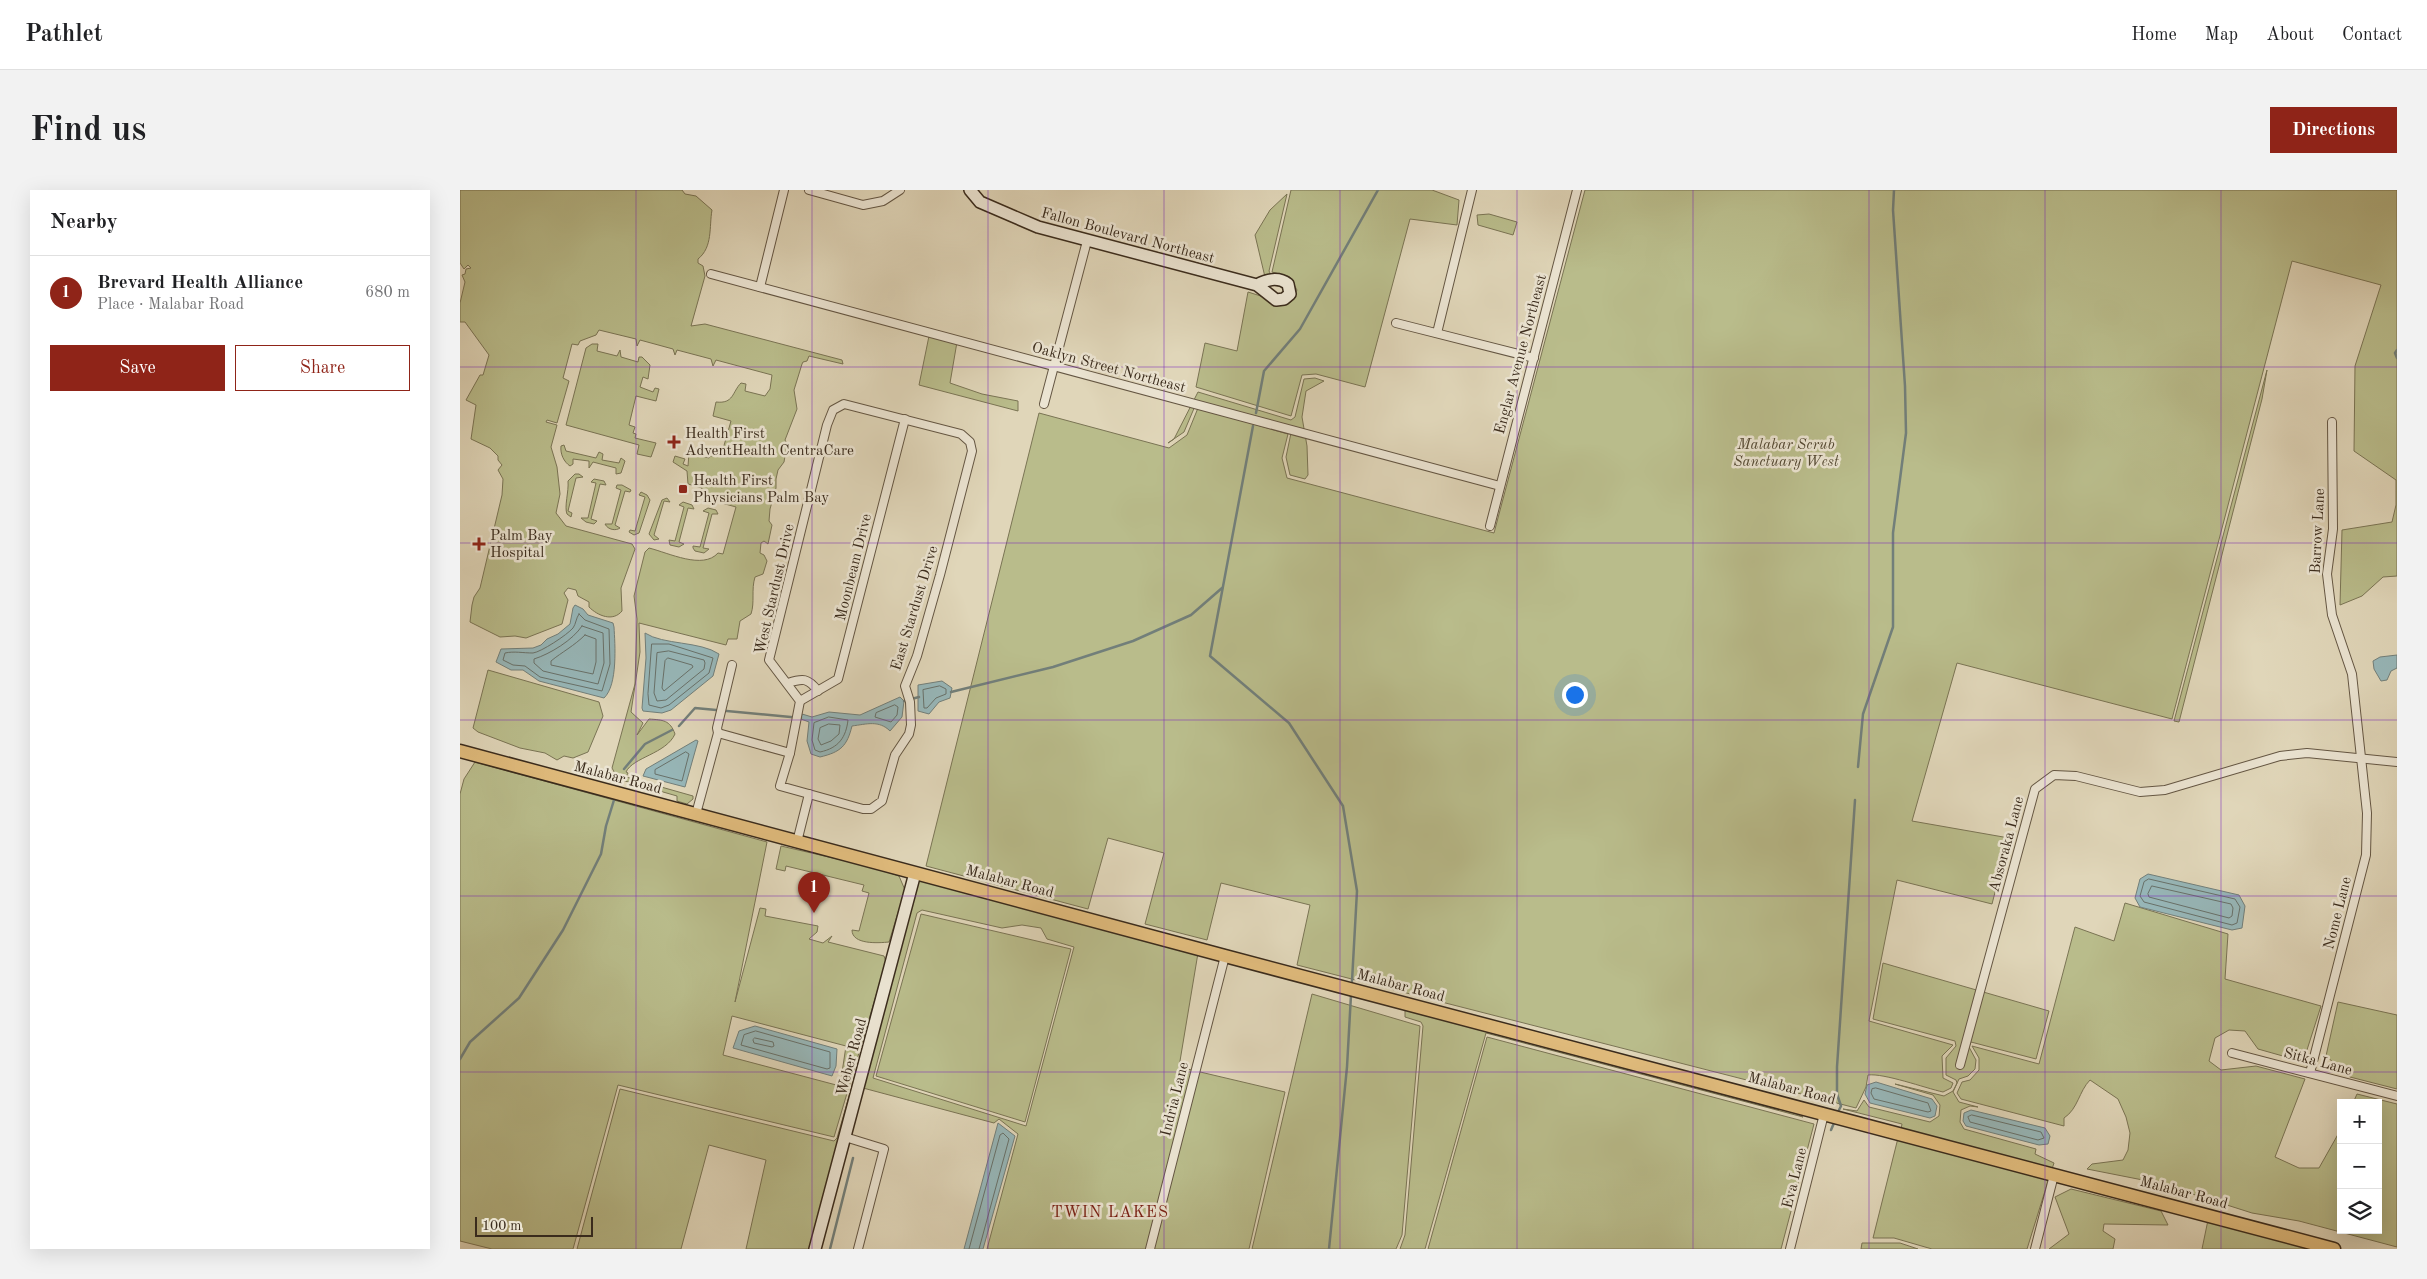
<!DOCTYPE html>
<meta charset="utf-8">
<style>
:root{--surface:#fff;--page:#f2f2f2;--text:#202124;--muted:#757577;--line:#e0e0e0;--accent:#8f2418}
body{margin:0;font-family:"Old Standard TT",serif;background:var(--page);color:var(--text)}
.controls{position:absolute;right:15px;bottom:15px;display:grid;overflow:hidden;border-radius:0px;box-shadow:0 5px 20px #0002}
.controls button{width:45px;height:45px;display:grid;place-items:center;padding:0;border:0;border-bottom:1px solid var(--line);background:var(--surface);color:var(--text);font:25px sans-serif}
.scale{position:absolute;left:15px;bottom:12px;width:118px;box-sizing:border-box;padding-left:5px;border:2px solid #3a2b1c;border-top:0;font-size:14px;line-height:18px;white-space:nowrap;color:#3a2b1c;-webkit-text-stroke:4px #ebe4d2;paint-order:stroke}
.you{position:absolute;left:1114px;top:504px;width:18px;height:18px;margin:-12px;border:4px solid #fff;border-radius:50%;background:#1a73e8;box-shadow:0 0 0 8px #1a73e833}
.badge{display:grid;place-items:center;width:32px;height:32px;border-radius:50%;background:var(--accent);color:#fff;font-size:16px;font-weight:700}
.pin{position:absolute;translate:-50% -41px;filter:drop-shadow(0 1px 2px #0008)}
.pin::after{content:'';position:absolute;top:26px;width:18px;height:15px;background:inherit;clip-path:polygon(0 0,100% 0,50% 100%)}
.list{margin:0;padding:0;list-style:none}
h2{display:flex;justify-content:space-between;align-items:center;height:65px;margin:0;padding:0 20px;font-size:21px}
h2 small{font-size:16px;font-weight:400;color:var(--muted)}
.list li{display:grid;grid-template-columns:32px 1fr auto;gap:15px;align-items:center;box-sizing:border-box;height:75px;padding:0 20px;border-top:1px solid var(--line)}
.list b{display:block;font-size:19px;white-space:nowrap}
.list p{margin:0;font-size:16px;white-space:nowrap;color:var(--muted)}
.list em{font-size:16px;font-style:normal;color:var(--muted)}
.actions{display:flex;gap:10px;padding:15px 20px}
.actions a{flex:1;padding:11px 0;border:1px solid var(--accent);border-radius:0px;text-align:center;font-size:18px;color:var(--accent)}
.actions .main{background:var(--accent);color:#fff}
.icon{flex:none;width:28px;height:28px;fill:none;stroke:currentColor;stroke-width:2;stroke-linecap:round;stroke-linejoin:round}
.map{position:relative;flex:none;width:1937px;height:1059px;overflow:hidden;border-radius:0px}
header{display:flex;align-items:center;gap:30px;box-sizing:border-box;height:70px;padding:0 25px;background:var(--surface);border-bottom:1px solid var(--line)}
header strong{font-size:24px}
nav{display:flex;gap:28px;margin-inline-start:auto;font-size:18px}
.intro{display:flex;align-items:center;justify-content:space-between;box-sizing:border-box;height:120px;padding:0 30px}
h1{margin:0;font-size:35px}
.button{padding:12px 22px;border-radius:0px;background:var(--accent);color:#fff;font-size:18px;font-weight:700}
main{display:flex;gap:30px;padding:0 30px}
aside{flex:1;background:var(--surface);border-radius:0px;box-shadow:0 5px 20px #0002}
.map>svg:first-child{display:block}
</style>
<header>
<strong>Pathlet</strong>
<nav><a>Home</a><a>Map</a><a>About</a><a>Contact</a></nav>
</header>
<div class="intro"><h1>Find us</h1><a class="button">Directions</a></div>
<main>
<aside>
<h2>Nearby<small></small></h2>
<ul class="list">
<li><span class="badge">1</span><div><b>Brevard Health Alliance</b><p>Place · Malabar Road</p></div><em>680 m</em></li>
</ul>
<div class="actions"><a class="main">Save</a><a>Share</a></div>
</aside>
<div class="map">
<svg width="1937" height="1059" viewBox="0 0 1937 1059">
<rect width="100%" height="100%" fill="#e0d6b9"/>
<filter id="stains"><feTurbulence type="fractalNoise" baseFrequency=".004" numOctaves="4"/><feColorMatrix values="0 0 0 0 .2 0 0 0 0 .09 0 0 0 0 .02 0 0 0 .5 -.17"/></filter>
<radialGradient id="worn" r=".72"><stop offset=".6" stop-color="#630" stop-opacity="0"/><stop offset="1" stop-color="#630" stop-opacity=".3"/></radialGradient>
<g fill="#b9bc8b" stroke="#7a7454" fill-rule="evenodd">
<path d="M0,0h222l3,4 11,2 16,14c-3,17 1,37 -14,49v4l5,3 2,10 -14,50 14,-2 137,36 1,4 -34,-8 -2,5 -4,1 -1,2 -8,26 3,19 -12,31 2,4 -3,18 -6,8 -2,9v9l-6,21 -1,12 3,4 -4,19 -4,-3 -3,2 -1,10 4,2 3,6 -4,13 -8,3c-4,13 0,25 -4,37l-11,7 -3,18h-9l-2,6 -87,-22 1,29 -9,60 12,11 -6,12 12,-16c14,1 21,1 26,15 -9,20 -42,23 -49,38l2,1 -2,4 67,19v3l-6,5 -10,-3v-5l-59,-17 -6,-11 23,-84 2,-65 -3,-23 11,-44 4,-4c20,5 54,22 69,5l5,1 13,-47 -36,-10 2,-9 -14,-4 -1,-13 -14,-9 2,-6 10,3 -2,5 5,2 1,-13 20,5 1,-2h4l2,-9 7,2 8,-28 -18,-5 3,-14c18,2 16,-10 25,-19l5,1 -1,7 20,5 5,-7 2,-14 -56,-15 -3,6 -2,-7 -34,-9 -2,5 -2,-6 -33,-9 -3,6 -1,-7 -37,-9 -3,5 -16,6 -2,4 -6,-1 -9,34 6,3 -12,42 -10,-3 -1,2 11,3 -6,22 6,20 3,27 -4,19 10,13 66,18 3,5 -14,39 1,23c-9,11 -24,5 -33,-4v-5l-11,-6 -2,-6 -8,-2 -4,5 4,7 -6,24 -36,14 -11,-2 -15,1 -30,-15 2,-17 2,-8 6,-9 22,-93 1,-16 -5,-9 4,-5 -4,-5v-4l-8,-8 -19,-9 5,-34 -10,-5 14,-25h3l6,-20 -24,-33h-5v-19l5,-21 -3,-7 3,-1 1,-5 5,-1 -3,-3 -4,4 -4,-6z"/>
<path d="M831,0h141l27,10 -2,25 -47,-6 -45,168 -49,-13 -14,1 -11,41 -95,-29 9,-44 32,8 11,-59 35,11 8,-1 6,-12 -7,-13 -18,-5z"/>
<path d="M1125,0h812v386l-14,1 -21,19 -22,9 2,-75 50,-8 4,-17v-25l-42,-29 1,-85 26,-81 -89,-24 -120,458 -215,-56 -45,158 97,17 -17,66 -95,-24 -28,141 84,24 -11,11 1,22 10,5 -2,5 -8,4c-18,-4 -59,-19 -75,-17l-2,12 -10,21 -559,-143 13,-60 -89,-22 -14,57 -62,-16 19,-71 -56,-15 -20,71 -162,-43 113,-453 130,35 18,-13 11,-27 90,26 -6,24 5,20 207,55z"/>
<path d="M827,4l-18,77 2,4 -6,2 -10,-42 15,-25z"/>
<path d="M1029,24l28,8 -4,13 -35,-10 -1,-10z"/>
<path d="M469,146l28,6 -7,41 32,11 36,7v10l-99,-26z"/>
<path d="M132,154h6l-1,7 20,5 3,-6 1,7 17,5 1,-5h3l8,8 -2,14 -5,-2 -3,10 13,5 2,-4 4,1 -3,12 -20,-5 -7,29 6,2 -2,6 3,1 -1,4 21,5 -5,14 -14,-3 2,-9 -73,-20 20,-77z"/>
<path d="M1807,180l-5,29 -83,323 -5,-1z"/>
<path d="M855,188l9,3 -18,10 -4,26 5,29 1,29 -3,4 -15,-4 -4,-18 5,-24 -96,-27 -11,26 -16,11 6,-4 24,-47 93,28 4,-3 9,-38z"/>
<path d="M104,255l2,6 30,7 3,-6 4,2 -1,6 17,3 2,-5 4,3 -4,12 -5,1v-6l-23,-6 -4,6v-7l-16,-2v5l-3,2c-6,-4 -10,-12 -9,-20z"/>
<path d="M115,284h4l4,3 -7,1 -8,33 4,2 -1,4 -4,-3c-3,-7 2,-23 1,-33z"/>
<path d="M134,289l10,2 2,4 -6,-1 -9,35 6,2 -3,3 -8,-2 -5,-4h7l8,-35 -5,-1z"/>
<path d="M157,295h5l9,5 -1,2 -5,-1 -10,34 5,3c-4,3 -12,2 -15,-4h7l9,-34 -5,-2z"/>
<path d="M181,302l6,3 3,5 -11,33 -5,2 -5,-3 1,-2 5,1 10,-34 -6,-2z"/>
<path d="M207,308l3,4 -6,-1 -10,34 5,4 -5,1 -5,-6 13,-34z"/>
<path d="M223,312l9,3 2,4 -6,-1 -9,34 5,2 -5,3 -9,-2 -1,-5 6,1 9,-34 -5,-2z"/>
<path d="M248,318l8,2 2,4h-6l-9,34 6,1 -5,4 -9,-2 -2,-3v-2l7,1 9,-34 -6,-2z"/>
<path d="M28,480l111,32 4,14 -15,36 -15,6 -9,-2 -7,4 -12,-7 -25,-5 -42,-16 -5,-4z"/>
<path d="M15,572l292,80 -32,160 25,-94 6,1 -1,7 53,10 -1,6 -8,7 14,4 9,-7 -4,6 56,14 2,6 -52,175 -216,-52 -45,164h-81l-32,-8v-447l4,-15zM272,826l114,30 -6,40 -117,-31z"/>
<path d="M321,656l91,21 27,9 6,14 -16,52c-10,1 -37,3 -37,-12l7,1 10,-38 -7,-2 2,-6 -78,-19 -1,5 -9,-2z"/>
<path d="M458,688l280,75 -19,114 106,25 -36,157h-262l31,-115 -19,-15 -5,4 -131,-35zM462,720l80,18 20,-3 19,3 6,11 27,8 -48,179 -153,-48 44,-165z"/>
<path d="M1665,713l103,31 -3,45 96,27 -15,47 -9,7 -39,-11 -13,-18 -16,-1 -14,8 -6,23 12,9 35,-4 49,13 -30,78 24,11h20l22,-39v101h37v-127h-25l4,-9 40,10v143l-98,-26 -47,-8 -94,-30 -71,-14 5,-5 31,-4 5,-10 2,-17 -4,-16 -8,-18 -28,-19c-11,11 -12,29 -26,38v8l-103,-27 -4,-6 5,-11 8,-2 9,-10v-12l-7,-12 67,18 36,-137 39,14z"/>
<path d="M461,724l150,35 -46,173 -149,-46z"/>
<path d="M1423,773l166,48 -13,48 -65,-17 -2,5 7,13 -1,9 -7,7 -9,3 -6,13 6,10 19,5 -8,-1 -9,4 -1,12 4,7 72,20 -1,5 19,9 -2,6 -151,-40 1,-5 -59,-15 14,2 7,-11 5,7 61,15 9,-6 1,-11 -7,-10 -38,-11 49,12 9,-5 4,-8 -1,-3 -10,-5v-17l10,-12 -1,-5 -82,-22z"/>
<path d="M852,804l108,32 -18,209 -6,14h-144z"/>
<path d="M1878,812l59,13v74l-47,-12 -24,-21z"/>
<path d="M945,818l373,98 25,11 -317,-84 -61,216h-25l5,-14 18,-209 -2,-4 -16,-5z"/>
<path d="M1027,847l327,87 -33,125h-353z"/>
<path d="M160,899l214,52 3,-3 13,-45 -40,156h-64l20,-89 -57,-15 -28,104h-104z"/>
<path d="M1438,948l151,40 -22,71h-95l-38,-11h-21z"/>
<path d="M1611,999l90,22 7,14 -64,-1 -1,7 12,8 -2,10h-64l20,-15 -14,-37z"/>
<path d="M1748,1030l108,29h-114z"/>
<path d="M1402,1053h38l18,6h-57z"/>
</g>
<g fill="#97b7b9" stroke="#727f7a">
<path d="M115,415l8,4 5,6 25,8 1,4c1,17 4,58 -10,71l-65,-17 -16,-11h-12l-15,-8 5,-13 32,-1 8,-3 6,-6 11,-5 12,-10 3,-16z"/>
<path d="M185,443c18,12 55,8 74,21l-6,22 -42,34 -9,3 -19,-2 -1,-3 4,-50z"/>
<path d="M1937,465v13l-6,3 -4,9 -6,1 -7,-12 -1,-8 7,-4z"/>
<path d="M482,491l10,7 -2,10 -11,4 -10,12 -11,-3v-26z"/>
<path d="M440,507l4,4 -2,16 -12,14c-11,-11 -23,-7 -38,-5 -5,20 -11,26 -32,31l-9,-3 -4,-13 2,-19 -8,-3 1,-5 10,3 17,-5 31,3z"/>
<path d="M236,550l2,1 -13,46 -42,-11 3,-7z"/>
<path d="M1688,684l91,21 6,11 -3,22 -10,2 -92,-23 -5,-9 5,-19z"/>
<path d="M295,836l82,23 -1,17 -4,10 -99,-28 6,-17z"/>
<path d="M1416,892l56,17 5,7 -2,10 -5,2 -60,-15 -5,-9 2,-9z"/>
<path d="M1511,920l74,18 5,8 -2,8 -9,1 -73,-19 -3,-5 1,-8z"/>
<path d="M538,933l17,13 -32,113h-19z"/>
</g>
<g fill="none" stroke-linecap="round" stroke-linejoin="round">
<g stroke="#68716a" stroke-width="1">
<path d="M119,424l6,6 24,9 1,35 -8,27 -62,-14 -15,-11 -12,-1 -10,-5 2,-7c9,-2 18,0 28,0 8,-1 34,-18 40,-25 3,-4 3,-10 6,-14z"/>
<path d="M122,436l21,7 1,30 -6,21 -55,-13 -9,-8v-4c16,-5 39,-19 48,-33z"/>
<path d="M125,445l11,4v23l-3,12 -42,-9v-4c11,-9 23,-15 34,-26z"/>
<path d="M192,454h17l44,14 -4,15 -40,32 -8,3 -12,-3 -1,-11z"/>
<path d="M209,461l35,9 1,3 -1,6 -38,31 -9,1 -3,-8 3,-40z"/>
<path d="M208,468l24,7 1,2 -29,24 -2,-3 3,-27z"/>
<path d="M480,496l6,3v5l-10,4 -9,10h-3l-1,-18z"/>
<path d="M435,515l3,2 -1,8 -6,7 -16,-5 1,-4z"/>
<path d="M369,527l19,3c-2,17 -9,28 -28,32l-5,-2 -3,-10 2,-17z"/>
<path d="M369,534l11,1 -1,9 -8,7 -10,4 -3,-6 2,-11z"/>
<path d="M226,562l3,2 -7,27 -27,-7v-4z"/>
<path d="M1689,689l86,20 5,8 -3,16 -5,2 -88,-23 -4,-6 4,-14z"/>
<path d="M1692,696l79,18 2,4 -1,8 -3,2 -80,-21 -1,-3z"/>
<path d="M296,841l74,21v16l-3,1 -86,-24 3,-10z"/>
<path d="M295,848l18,4 1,4 -2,1 -18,-4 -1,-3z"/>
<path d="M1416,898l52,15 3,8 -3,1 -54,-13 -3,-6 1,-4z"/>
<path d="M1512,925l69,17 3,6 -6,2 -68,-18 -2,-5z"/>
<path d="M509,1059l31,-114 3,-2 6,6 -30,110"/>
</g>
<g stroke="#727f7a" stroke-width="2.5">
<path d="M1937,160l-2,3 2,5"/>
<path d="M796,223l8,-42 36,-42 78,-139"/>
<path d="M793,236l-43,230 79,67 54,83 14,85 -5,90"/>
<path d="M491,502l102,-25 80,-26 58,-26 31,-27"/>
<path d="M444,511l15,-4"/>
<path d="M219,536l16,-18 106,10"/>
<path d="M1398,577l5,-53 30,-87v-94l13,-100 -1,-47 -12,-176 1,-20"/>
<path d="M164,579l21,-25 27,-14"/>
<path d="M0,869l10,-17 49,-44 44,-68 38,-76 5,-28 8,-26"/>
<path d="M1379,920l2,-4 -4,-12v-27l18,-267"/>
<path d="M1371,940l3,-7"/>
<path d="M370,1059l23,-91"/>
<path d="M869,1059l18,-182 4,-72"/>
</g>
<defs>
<g id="street">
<path d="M349,0l54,15 20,-4 17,-11"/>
<path d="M251,84l789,212"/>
<path d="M300,97l24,-97"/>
<path d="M936,133l138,35"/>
<path d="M977,143l35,-143"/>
<path d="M384,214l117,30 9,8 2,9 -32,124 -23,81 -12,30 5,16 1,23 -2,9 -14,21 -13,46 -11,8h-8l-83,-23 10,-33 10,-52 -31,-41 58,-235 6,-15z"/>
<path d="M584,214l43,-163"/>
<path d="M1030,336l87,-336"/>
<path d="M328,493c15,-5 20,-5 30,8"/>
<path d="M340,511l38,-22 67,-260"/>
<path d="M258,543l72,20"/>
<path d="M236,624l22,-81 -1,-5 15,-63"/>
<path d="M337,652l12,-48"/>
<path d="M1772,863l165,43"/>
<path d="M1500,875l75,-276 19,-14 22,1 64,16 25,-2 115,-34 27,-3 90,9"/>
<path d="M1850,883l56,-218 1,-42 -15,-139 -20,-59 -5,-41 6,-45 -1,-107"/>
<path d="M385,947l39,12 -26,100"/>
<path d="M690,1059l75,-293"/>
<path d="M1330,1059l34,-135"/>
<path d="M1575,1059l19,-74"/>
</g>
<g id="secondary">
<path d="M510,0l10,12 58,25 219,58 19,15 8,-1 6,-5 -2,-10c-9,-7 -21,-5 -31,1"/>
<path d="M355,1059l100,-376"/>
</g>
<path id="primary" d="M0,561l765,205 1109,293"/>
</defs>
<use href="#street" stroke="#645643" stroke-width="10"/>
<use href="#secondary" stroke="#3a2b1c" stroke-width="14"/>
<use href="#primary" stroke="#3a2b1c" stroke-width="15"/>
<use href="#street" stroke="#ebe4d2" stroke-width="8"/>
<use href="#secondary" stroke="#ebe4d2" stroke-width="11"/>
<use href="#primary" stroke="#e0bb7c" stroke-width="12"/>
</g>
<path fill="none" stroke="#7b2cbf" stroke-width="1" stroke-opacity="0.55" d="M176,0v1059M352,0v1059M528,0v1059M704,0v1059M880,0v1059M1057,0v1059M1233,0v1059M1409,0v1059M1585,0v1059M1761,0v1059M0,177h1937M0,353h1937M0,530h1937M0,706h1937M0,882h1937"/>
<g fill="#8f2418" stroke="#ebe4d2" stroke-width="2">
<path d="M211.5 244.5h5v5h5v5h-5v5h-5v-5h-5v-5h5z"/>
<rect x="218" y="294" width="10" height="10" rx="2.5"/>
<path d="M16.5 346.5h5v5h5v5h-5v5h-5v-5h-5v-5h5z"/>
</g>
<g text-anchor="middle" stroke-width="5" stroke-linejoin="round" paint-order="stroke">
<g font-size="15" fill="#3a2b1c" stroke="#ebe4d2">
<text transform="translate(668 45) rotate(15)" y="5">Fallon Boulevard Northeast</text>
<text transform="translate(1060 164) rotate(-75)" y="5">Englar Avenue Northeast</text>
<text transform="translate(649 177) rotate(15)" y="5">Oaklyn Street Northeast</text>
<text transform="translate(1857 341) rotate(-87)" y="5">Barrow Lane</text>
<text transform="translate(393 377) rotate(-76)" y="5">Moonbeam Drive</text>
<text transform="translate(314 399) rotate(-77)" y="5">West Stardust Drive</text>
<text transform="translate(454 418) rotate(-73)" y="5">East Stardust Drive</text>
<text transform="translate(158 587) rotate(15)" y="5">Malabar Road</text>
<text transform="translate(1546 654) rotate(-75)" y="5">Absoraka Lane</text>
<text transform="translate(550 691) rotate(15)" y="5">Malabar Road</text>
<text transform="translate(1877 723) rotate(-76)" y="5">Nome Lane</text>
<text transform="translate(941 795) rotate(15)" y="5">Malabar Road</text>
<text transform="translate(391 867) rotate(-75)" y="5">Weber Road</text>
<text transform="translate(1858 871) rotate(15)" y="5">Sitka Lane</text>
<text transform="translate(1332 898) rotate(15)" y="5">Malabar Road</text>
<text transform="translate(714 909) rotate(-76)" y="5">Indria Lane</text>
<text transform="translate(1334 988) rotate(-76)" y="5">Eva Lane</text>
<text transform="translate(1724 1002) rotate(15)" y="5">Malabar Road</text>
</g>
<g font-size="15" fill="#3a2b1c" stroke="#ebe4d2" text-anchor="start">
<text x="225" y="248">Health First<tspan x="225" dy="17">AdventHealth CentraCare</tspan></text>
<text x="233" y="295">Health First<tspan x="233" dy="17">Physicians Palm Bay</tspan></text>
<text x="30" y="350">Palm Bay<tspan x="30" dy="17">Hospital</tspan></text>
</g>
<g font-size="15" font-style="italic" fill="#534832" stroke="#ebe4d2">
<text x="1326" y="259">Malabar Scrub<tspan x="1326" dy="17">Sanctuary West</tspan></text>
</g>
<g font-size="16" letter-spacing="1" fill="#7a1f14" stroke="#ebe4d2">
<text x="650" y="1027">TWIN LAKES</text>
</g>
</g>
<rect width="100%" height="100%" filter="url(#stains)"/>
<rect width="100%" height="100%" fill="url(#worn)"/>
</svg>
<div class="controls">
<button>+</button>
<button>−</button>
<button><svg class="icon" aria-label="layers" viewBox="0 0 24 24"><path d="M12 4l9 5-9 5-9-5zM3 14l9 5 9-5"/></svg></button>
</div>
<div class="scale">100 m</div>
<div class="you"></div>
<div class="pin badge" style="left:354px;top:723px">1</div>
</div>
</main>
